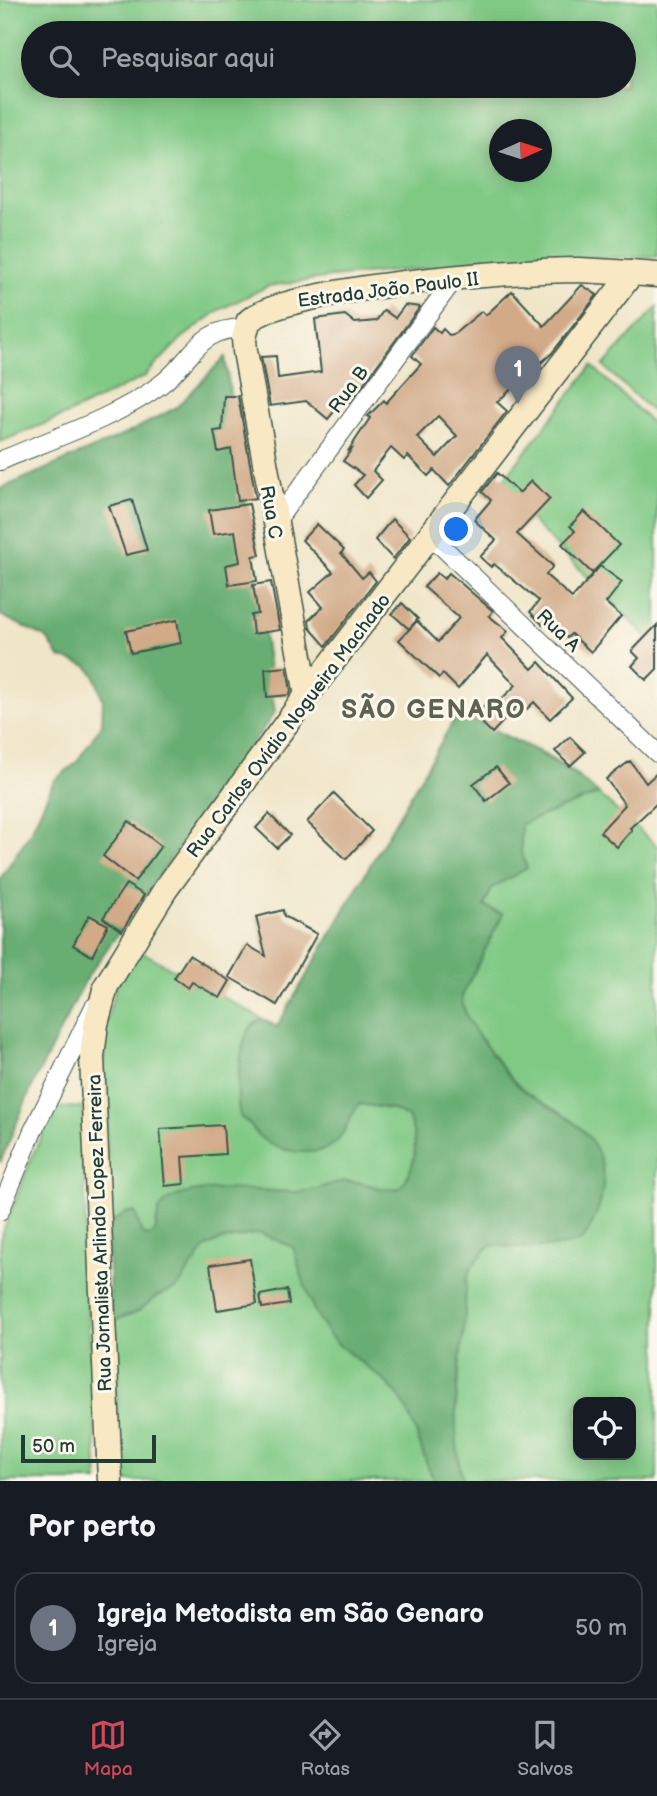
<!DOCTYPE html>
<html lang="pt">
<meta charset="utf-8">
<style>
:root{--surface:#171b24;--page:#20242c;--text:#f1f3f6;--muted:#9ea1a6;--line:#363941;--accent:#d1495b}
body{margin:0;font-family:"Balsamiq Sans",sans-serif;background:var(--page);color:var(--text)}
.controls{position:absolute;right:21px;bottom:21px;display:grid;overflow:hidden;border-radius:14px;box-shadow:0 4px 18px #0003}
.controls button{width:63px;height:63px;display:grid;place-items:center;padding:0;border:0;border-bottom:2px solid var(--line);background:var(--surface);color:var(--text);font:35px sans-serif}
.compass{position:absolute;left:489px;top:119px;width:63px;height:63px;border-radius:50%;background:var(--surface);box-shadow:0 4px 18px #0003;rotate:87deg}
.scale{position:absolute;left:21px;bottom:18px;width:135px;box-sizing:border-box;padding-left:7px;border:4px solid #1f3d34;border-top:0;font-size:19px;line-height:24px;white-space:nowrap;color:#1f3d34;-webkit-text-stroke:5px #fbf7ec;paint-order:stroke}
.you{position:absolute;left:457px;top:530px;width:24px;height:24px;margin:-18px;border:5px solid #fff;border-radius:50%;background:#1a73e8;box-shadow:0 0 0 10px #1a73e833}
.badge{display:grid;place-items:center;width:46px;height:46px;border-radius:50%;background:var(--accent);color:#fff;font-size:23px;font-weight:700}
.pin{position:absolute;translate:-50% -58px;filter:drop-shadow(0 2px 4px #0008)}
.pin::after{content:'';position:absolute;top:37px;width:24px;height:21px;background:inherit;clip-path:polygon(0 0,100% 0,50% 100%)}
.list{margin:0;padding:0;list-style:none}
h2{display:flex;justify-content:space-between;align-items:center;height:91px;margin:0;padding:0 28px;font-size:30px}
h2 small{font-size:23px;font-weight:400;color:var(--muted)}
.list li{display:grid;grid-template-columns:46px 1fr auto;gap:21px;align-items:center;box-sizing:border-box;height:112px;margin:0 14px 14px;padding:0 14px;border:2px solid var(--line);border-radius:21px}
.list b{display:block;font-size:26px;white-space:nowrap}
.list p{margin:0;font-size:23px;white-space:nowrap;color:var(--muted)}
.list em{font-size:23px;font-style:normal;color:var(--muted)}
.icon{flex:none;width:38px;height:38px;fill:none;stroke:currentColor;stroke-width:2;stroke-linecap:round;stroke-linejoin:round}
.map{position:relative;flex:none;width:657px;height:1481px;overflow:hidden}
.search{position:absolute;background:var(--surface);box-shadow:0 4px 18px #0003;left:21px;right:21px;top:21px;height:77px;display:flex;align-items:center;gap:18px;box-sizing:border-box;padding:0 24px;border-radius:38px;color:var(--muted);font-size:26px}
.sheet{height:217px;background:var(--surface)}
nav{display:flex;justify-content:space-around;align-items:center;box-sizing:border-box;height:98px;border-top:2px solid var(--line);background:var(--surface);font-size:19px;color:var(--muted)}
nav a{display:grid;justify-items:center;gap:4px}
nav .on{color:var(--accent)}
.map>svg:first-child{display:block}
</style>
<div class="map">
<svg width="657" height="1481" viewBox="0 0 657 1481">
<rect width="100%" height="100%" fill="#fbf7ec"/>
<filter id="ink" filterUnits="userSpaceOnUse"><feTurbulence type="fractalNoise" baseFrequency=".0143" numOctaves="2"/><feDisplacementMap in="SourceGraphic" scale="14" xChannelSelector="R" yChannelSelector="G"/><feConvolveMatrix kernelMatrix="1 2 1 2 8 2 1 2 1" color-interpolation-filters="sRGB"/></filter>
<filter id="wash" filterUnits="userSpaceOnUse"><feTurbulence type="fractalNoise" baseFrequency=".00686" numOctaves="4" result="noise"/><feDisplacementMap in="SourceGraphic" scale="28" xChannelSelector="R" yChannelSelector="G"/><feGaussianBlur stdDeviation="1.57" result="paint"/><feColorMatrix in="noise" values="0 0 0 0 0 0 0 0 0 0 0 0 0 0 0 0 0 1.4 0 .05"/><feComposite in="paint" operator="in"/></filter>
<g filter="url(#wash)">
<rect width="100%" height="100%" fill="#efe5c8"/>
<g fill="#80c985" stroke="#50835c" stroke-width="2" fill-rule="evenodd">
<path d="M0,0h657v256l-141,4 -185,17 -63,9 -49,24 -38,29 -37,38 -76,37 -68,28zM33,33h591v53h-591zM500,130h42v42h-42z"/>
<path d="M657,307v109l-54,-50z"/>
<path d="M592,366l65,62v219l-159,-160z"/>
<path d="M458,713l84,40 31,19 84,74v635h-537l-17,-446 13,-49 21,-37 140,78zM578,1402h53v53h-53z"/>
<path d="M83,1107l4,192 11,182h-98v-241l34,-88 22,-44z"/>
</g>
<g fill="#68ad72" stroke="#447553" stroke-width="2">
<path d="M225,357l50,355 -188,265 -57,114 -30,72v-284l30,-46 24,-52 22,-18 26,-39 1,-24 -9,-26 -7,-8 -28,-9 -12,-19 -47,-23v-126l128,-56 49,-26z"/>
<path d="M458,713c50,24 98,45 141,81l-78,30v28l6,16 -35,20 -8,18 19,8 -41,82c1,19 11,32 22,47 13,17 26,37 43,50 16,11 35,19 50,32 38,32 30,79 5,116 -31,9 -59,7 -91,4 -10,10 -21,21 -24,35 -3,16 -1,33 -3,49 -7,53 -14,99 -1,152h-28c-15,-25 -17,-55 -33,-80 -16,-24 -43,-38 -64,-57 -27,-25 -34,-63 -45,-97l-33,-14 -42,8 -13,7 -28,40 -20,8 -18,15 -28,11 -4,-97 21,-13h7l7,22 7,2 6,-4c2,-6 1,-14 4,-21 13,-33 111,-19 137,-19 18,1 35,-11 52,-11 20,1 32,11 52,7 17,-22 19,-47 8,-71l-17,-8 -32,-5c-9,12 -13,28 -23,38 -18,17 -58,11 -76,-5 -8,-7 -9,-15 -19,-19 -7,-18 -2,-71 8,-88 2,-5 9,-8 13,-11l15,8z"/>
</g>
<g id="blocks">
<g fill="#d2aa88" fill-rule="evenodd">
<path d="M582,285l15,10 -45,58 -55,49 10,9 -58,75 -15,-16 -6,6 -20,-20 -4,4 -13,-12 -18,23 9,9 -16,18 -12,-13 9,-10 -20,-14 9,-12 -3,1 21,-32 -2,-2 16,-16 2,3 35,-39 -9,-8 21,-29 7,6 3,-4 6,6 5,-1 28,-23 4,4 26,-24 32,35zM438,416l19,20 -20,21 -20,-20z"/>
<path d="M405,305l15,2 -70,95 -5,-4 -17,21 -22,-18 -36,5 -9,-49 15,-1 2,22 43,-6 -6,-53 30,-4 10,8 21,-2 8,-11 11,8z"/>
<path d="M224,396h14l18,102 -18,3 -7,-52 -13,3 -4,-21 8,-1z"/>
<path d="M497,473l22,20 12,-12 19,18 -33,35 36,32 -7,9 26,23 28,-32 22,16 -16,21 15,13 -30,36 -20,-18 -4,4 -20,-18 -4,5 -13,-13 9,-11 -45,-37 -3,3 -11,-10 16,-17 -22,-20 17,-20 -9,-8z"/>
<path d="M132,500l15,50 -21,5 -17,-49z"/>
<path d="M249,504l11,51 -7,1 4,25 -28,4 -3,-20 14,-3 -5,-31 -22,3 -4,-24z"/>
<path d="M584,511l35,34 -27,28 -30,-29 13,-13 -5,-5z"/>
<path d="M392,519l18,18 -17,22 -18,-19z"/>
<path d="M317,524l27,26 -3,3 21,25 7,-6 7,9 -50,65 -16,-18 -1,-8 14,-13 -13,-15 23,-20 -31,-32z"/>
<path d="M437,573l7,6 5,-6 44,38 -4,5 19,15 -6,7 30,31 7,-7 33,36 -22,21 -16,-17 -7,7 -7,-6 -28,30 -17,-17 10,-11 5,5 26,-25 -29,-30 -29,34 -15,-15 -4,4 -40,-38 18,-19 21,21 21,-24 -35,-31z"/>
<path d="M271,582l9,48 -27,4 -2,-19 7,-1 -5,-29z"/>
<path d="M402,603l16,16 -9,10 -17,-15z"/>
<path d="M177,620l4,23 -50,10 -5,-22z"/>
<path d="M657,625v44l-11,11 -14,-14 7,-8 -7,-7z"/>
<path d="M287,667l4,24 -2,4 -22,2 -2,-28z"/>
<path d="M570,737l15,15 -15,14 -15,-15z"/>
<path d="M630,761l16,22 11,-10v30l-27,25 2,2 -15,17 -17,-15 25,-27 -19,-26z"/>
<path d="M496,767l13,16 -23,18 -13,-17z"/>
<path d="M334,793l38,38 -26,28 -39,-37z"/>
<path d="M269,814l21,21 -13,13 -21,-20z"/>
<path d="M129,821l32,25 -26,35 -32,-25z"/>
<path d="M126,884l18,11 -22,36 -19,-13z"/>
<path d="M283,910l1,6 33,18 -40,71 -48,-28 18,-32 19,11 -10,-39z"/>
<path d="M89,915l19,10 -16,31 -19,-11z"/>
<path d="M189,955l41,26 -10,17 -28,-16 -4,6 -14,-10z"/>
<path d="M223,1125l2,29 -43,3 2,27 -19,2 -5,-57z"/>
<path d="M250,1259l7,45 -40,6 -7,-45z"/>
<path d="M287,1290l2,14 -27,4 -2,-13z"/>
</g>
</g>
</g>
<g filter="url(#ink)">
<use href="#blocks" fill-opacity="0" stroke="#3e564a" stroke-width="2"/>
<g fill="none" stroke-linecap="round" stroke-linejoin="round">
<defs>
<g id="street">
<path d="M0,461c49,-21 118,-44 160,-76 34,-25 36,-57 85,-57"/>
<path d="M274,524l181,-246"/>
<path d="M432,537l225,216"/>
<path d="M0,1211l32,-78 62,-126"/>
</g>
<g id="secondary">
<path d="M307,695l-62,-344 -1,-12 4,-17c34,-35 273,-52 329,-52 27,1 54,3 80,5"/>
<path d="M110,1481l-18,-424 4,-33 10,-38 59,-96 142,-195 325,-422"/>
</g>
</defs>
<use href="#street" stroke="#3e564a" stroke-width="20"/>
<use href="#secondary" stroke="#3e564a" stroke-width="27"/>
<use href="#street" stroke="#fff" stroke-width="18"/>
<use href="#secondary" stroke="#f8e8c3" stroke-width="24"/>
</g>
</g>
<g text-anchor="middle" stroke-width="6" stroke-linejoin="round" paint-order="stroke">
<g font-size="19" fill="#1f3d34" stroke="#fbf7ec">
<text transform="translate(388 289) rotate(-7)" y="7">Estrada João Paulo II</text>
<text transform="translate(348 389) rotate(-54)" y="7">Rua B</text>
<text transform="translate(272 512) rotate(80)" y="7">Rua C</text>
<text transform="translate(559 630) rotate(44)" y="7">Rua A</text>
<text transform="translate(288 725) rotate(-53)" y="7">Rua Carlos Ovídio Nogueira Machado</text>
<text transform="translate(99 1233) rotate(-92)" y="7">Rua Jornalista Arlindo Lopez Ferreira</text>
</g>
<g font-size="26" font-weight="bold" letter-spacing="2" fill="#5e6351" stroke="#fbf7ec">
<text x="434" y="718">SÃO GENARO</text>
</g>
</g>
</svg>
<div class="controls">
<button><svg class="icon" aria-label="locate" viewBox="0 0 24 24"><circle cx="12" cy="12" r="6"/><path d="M12 2v4M12 18v4M2 12h4M18 12h4"/></svg></button>
</div>
<svg class="compass" viewBox="-18 -18 36 36"><path d="M0-13l5 13h-10z" fill="#e53935"/><path d="M0 13l5-13h-10z" fill="#9ea1a6"/></svg>
<div class="scale">50 m</div>
<div class="you"></div>
<div class="pin badge" style="left:518px;top:404px;background:#6b7280">1</div>
<div class="search"><svg class="icon" aria-label="search" viewBox="0 0 24 24"><circle cx="10" cy="10" r="6"/><path d="M15 15l6 6"/></svg>Pesquisar aqui</div>
</div>
<section class="sheet">
<h2>Por perto<small></small></h2>
<ul class="list">
<li><span class="badge" style="background:#6b7280">1</span><div><b>Igreja Metodista em São Genaro</b><p>Igreja</p></div><em>50 m</em></li>
</ul>
</section>
<nav>
<a class="on"><svg class="icon" aria-label="map" viewBox="0 0 24 24"><path d="M3 6l6-2 6 2 6-2v14l-6 2-6-2-6 2zM9 4v14M15 6v14"/></svg>Mapa</a>
<a><svg class="icon" aria-label="directions" viewBox="0 0 24 24"><path d="M12 3l9 9-9 9-9-9zM9 14v-3h6M13 9l2 2-2 2"/></svg>Rotas</a>
<a><svg class="icon" aria-label="saved" viewBox="0 0 24 24"><path d="M7 4h10v16l-5-4-5 4z"/></svg>Salvos</a>
</nav>
